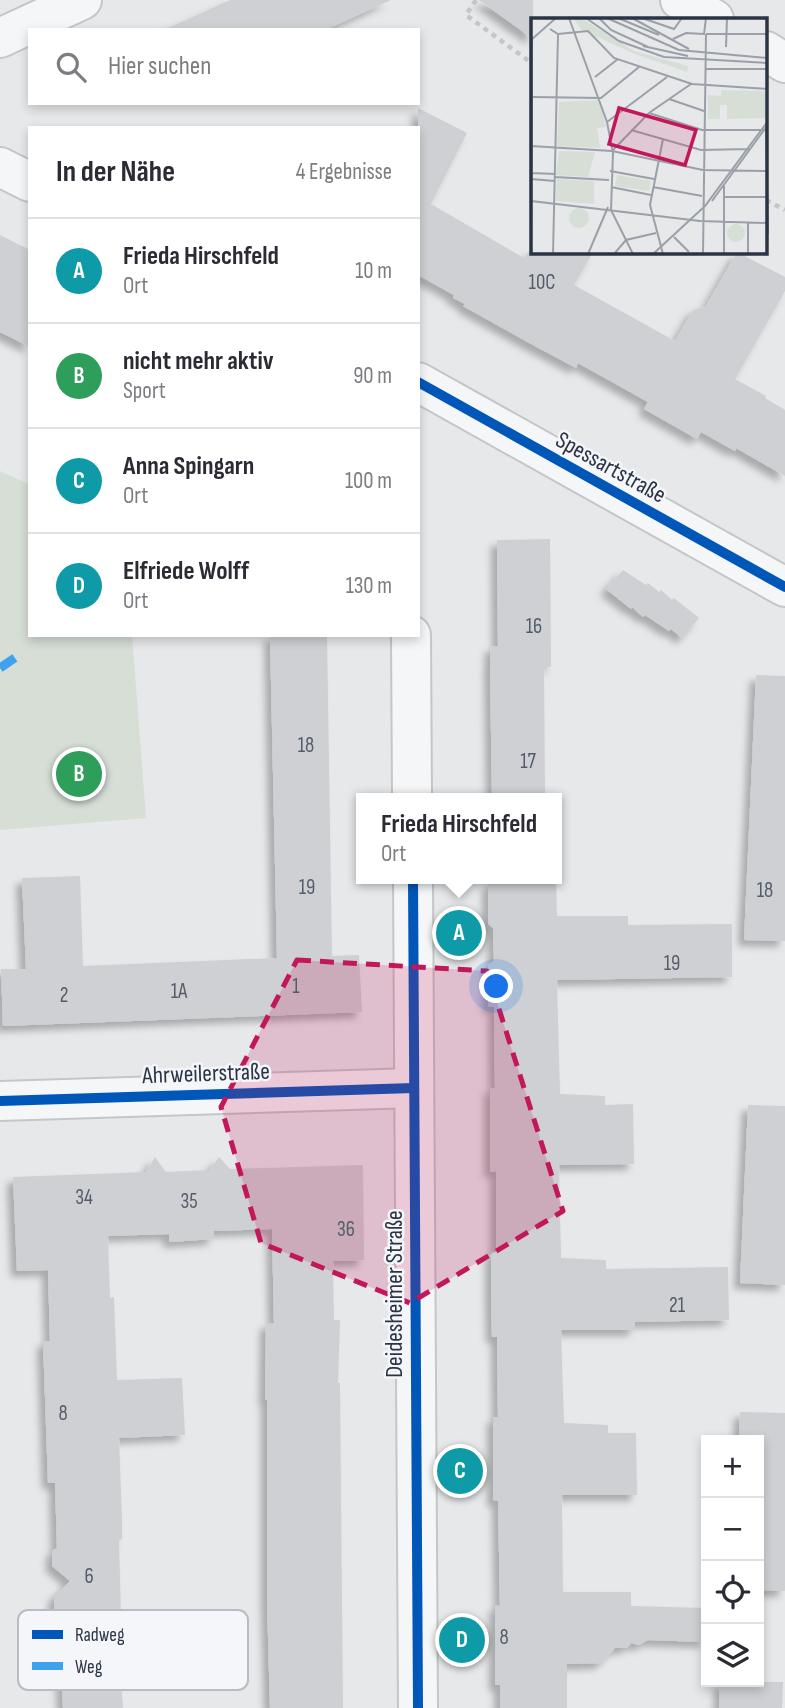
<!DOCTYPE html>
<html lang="de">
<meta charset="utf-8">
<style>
:root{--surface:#fff;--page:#f7f7f7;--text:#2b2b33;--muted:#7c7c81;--line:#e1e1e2;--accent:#db2777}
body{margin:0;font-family:"Sofia Sans Condensed",sans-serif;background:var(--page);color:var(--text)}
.controls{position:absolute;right:21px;bottom:21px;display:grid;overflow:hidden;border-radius:0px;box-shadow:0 4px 10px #0003}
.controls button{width:63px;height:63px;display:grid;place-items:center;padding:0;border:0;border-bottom:2px solid var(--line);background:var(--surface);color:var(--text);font:35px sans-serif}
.you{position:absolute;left:497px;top:987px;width:24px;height:24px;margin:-18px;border:5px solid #fff;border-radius:50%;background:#1a73e8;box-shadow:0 0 0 10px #1a73e833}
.badge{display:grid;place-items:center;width:46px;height:46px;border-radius:50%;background:var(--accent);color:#fff;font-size:23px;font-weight:700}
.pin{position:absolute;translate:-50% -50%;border:4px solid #fff;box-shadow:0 2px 7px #0006}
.popup{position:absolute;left:356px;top:793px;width:206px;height:91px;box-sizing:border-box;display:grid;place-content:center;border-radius:0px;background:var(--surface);filter:drop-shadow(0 2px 5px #0005);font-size:23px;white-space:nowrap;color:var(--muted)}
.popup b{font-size:26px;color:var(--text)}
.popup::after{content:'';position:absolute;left:50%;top:100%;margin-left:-14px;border:14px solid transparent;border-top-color:var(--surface)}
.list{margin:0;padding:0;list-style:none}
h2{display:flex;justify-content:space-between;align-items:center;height:91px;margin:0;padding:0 28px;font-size:30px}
h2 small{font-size:23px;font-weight:400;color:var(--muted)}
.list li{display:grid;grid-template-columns:46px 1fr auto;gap:21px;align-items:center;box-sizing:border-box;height:105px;padding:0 28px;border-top:2px solid var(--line)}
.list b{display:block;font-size:26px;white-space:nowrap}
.list p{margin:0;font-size:23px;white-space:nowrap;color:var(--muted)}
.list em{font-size:23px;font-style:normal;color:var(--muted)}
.icon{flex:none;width:38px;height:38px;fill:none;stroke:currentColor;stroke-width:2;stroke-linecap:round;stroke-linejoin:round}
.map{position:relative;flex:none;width:785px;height:1708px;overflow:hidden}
.search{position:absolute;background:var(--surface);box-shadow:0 4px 10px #0003;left:28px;top:28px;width:392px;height:77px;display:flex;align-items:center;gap:18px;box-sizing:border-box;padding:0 24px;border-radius:0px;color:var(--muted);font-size:26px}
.panel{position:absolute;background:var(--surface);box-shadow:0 4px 10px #0003;left:28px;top:126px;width:392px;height:511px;border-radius:0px}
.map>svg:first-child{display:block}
</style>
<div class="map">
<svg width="785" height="1708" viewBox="0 0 785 1708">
<defs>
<filter id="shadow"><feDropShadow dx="-6" dy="6" stdDeviation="3.5" flood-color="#0004"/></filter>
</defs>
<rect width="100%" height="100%" fill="#e6e8ea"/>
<path fill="#d6ded6" d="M0,471l30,14v150h102l14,183 -146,12z"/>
<g fill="#ced0d3" filter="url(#shadow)">
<path d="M230,0h161l-66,30h-161z"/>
<path d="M479,0h54v39z"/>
<path d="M418,108l49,25 -36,71 93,54 4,-6h65l-19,33 101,56 18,-31 13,-4 31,-54 48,25v14l-50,88 31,17 -1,2 20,12v66l-49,-28 -1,3 -34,-19 -4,7 -53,-30 4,-7 -70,-39 -2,5 -43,-23 -70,-39 2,-2 -12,-6 1,-3 -36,-20z"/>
<path d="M0,235l30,15v97l-30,-15z"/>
<path d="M550,539l1,128h-7l1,131h-53l-2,-131 1,-21h7l-1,-106z"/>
<path d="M623,570l23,15 2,-2 11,9 2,-2 11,10 2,-2 25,20 -17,20 -11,-9 -2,2 -24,-16 -2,2 -11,-10 -1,2 -25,-20z"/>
<path d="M270,635h57l5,321 27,-1 3,57 -359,14 -2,-57h25l-4,-91 58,-2 3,90 194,-8z"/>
<path d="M756,675l29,1v265l-41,-1z"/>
<path d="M495,879h61l1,37h71v9l104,-1v53l-175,3 3,114 45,2v9l28,-1 1,60 -75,1 2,93 45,2v9l122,-2 1,53 -94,2v8h-74l3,93 44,2v8h28l1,62h-75l1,97h68v14l75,2v34l-58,-2 -9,5 -8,-2 -4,5h-12l-14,15 -34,1v44h-67v-23h-5v-80l5,1 -2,-105 -5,-1v-83h5l-1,-80h-5l-1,-43v-42h5v-81l-6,1v-84h5l-1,-81h-6v-42l6,-4 -1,-33 -5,-4v-41h7z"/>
<path d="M748,1105l37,1v179l-45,-2z"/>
<path d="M155,1157l11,15 44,-2 9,-13 11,12 133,-4 1,95 -31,1 1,59h6l-2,63h2l3,325h-73l-3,-108v-200h-2l1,-77h8l-2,-94 -58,2v8l-45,3v-8l-61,2 2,62 4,-1 3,83 65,-2 3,57 -66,3 3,82v19l-3,1 2,78h3l2,63h-5l2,27h-60l-4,-93 -5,-4v-14l16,-16 -18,-15v-15l5,-3 -2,-65h-7l-5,-142h7l-2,-71 -31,1 -4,-94 133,-5z"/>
<path d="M740,1412l45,1v178l-26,-1v-150h-20z"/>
<path d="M720,1682h63l-1,26h-63z"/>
</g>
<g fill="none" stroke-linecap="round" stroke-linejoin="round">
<defs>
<g id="minor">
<path d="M680,0l34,19"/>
<path d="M0,38l82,-38"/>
<path d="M766,51l19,12"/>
<path d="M0,167l30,15"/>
<path d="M418,382l367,205"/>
<path d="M411,635l1,163"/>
<path d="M413,879l5,829"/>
<path d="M0,1101l414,-13"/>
</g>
</defs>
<use href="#minor" stroke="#c4c6c8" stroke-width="42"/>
<g stroke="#c5c6ca" stroke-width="4.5" stroke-dasharray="5 5" stroke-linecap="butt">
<path d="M476,0l-10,15 67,49"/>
<path d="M766,200l19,10"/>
</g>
<use href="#minor" stroke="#f5f6f7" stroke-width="38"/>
<path stroke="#3ea3ec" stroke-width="9" stroke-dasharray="18 9" stroke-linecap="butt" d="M0,668l22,-15"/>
<defs>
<g id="cycleway">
<path d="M418,382l367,205"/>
<path d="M413,879l5,829"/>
<path d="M0,1101l414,-13"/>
</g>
</defs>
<use href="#cycleway" stroke="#f4f6f9" stroke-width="15"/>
<use href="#cycleway" stroke="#0057b8" stroke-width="10"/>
</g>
<path fill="#c2185b" fill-opacity="0.2" stroke="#c2185b" stroke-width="5" stroke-dasharray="14 9" stroke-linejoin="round" d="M297,960l190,11 76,240 -153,92 -149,-60 -40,-136z"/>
<g text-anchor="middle" stroke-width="5" stroke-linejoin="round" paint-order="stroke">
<g font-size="21" fill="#545c69">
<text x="542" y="289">10C</text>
<text x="534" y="633">16</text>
<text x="306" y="752">18</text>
<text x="528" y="768">17</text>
<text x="307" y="894">19</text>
<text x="765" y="897">18</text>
<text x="672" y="970">19</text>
<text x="296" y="993">1</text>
<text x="179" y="998">1A</text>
<text x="64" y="1002">2</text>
<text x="84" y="1204">34</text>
<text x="189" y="1208">35</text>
<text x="346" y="1236">36</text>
<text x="677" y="1312">21</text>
<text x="63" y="1420">8</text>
<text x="89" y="1583">6</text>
<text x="504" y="1644">8</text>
</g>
<g font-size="24" fill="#2b3445" stroke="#f4f6f9">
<text transform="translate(611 467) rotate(29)" y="8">Spessartstraße</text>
<text transform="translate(206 1073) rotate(-2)" y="8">Ahrweilerstraße</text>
<text transform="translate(394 1294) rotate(-90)" y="8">Deidesheimer Straße</text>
</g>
</g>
<g transform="translate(531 18)">
<rect width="236" height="236" fill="#e6e8ea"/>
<path d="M42,0h8l53,33 54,15 -1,6 -52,-18 -53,-24zM190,72l45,1 1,27 -40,1v-14h-7v14h-12v-24l13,1zM69,82l6,27 -9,1 3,20 -43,-2 2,-44zM28,133l36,1 -7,25 -32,-2zM86,157l34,6 -2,10 -34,-5zM26,161l37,2v23l-38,-3zM38 200a10 10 0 1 1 20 0a10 10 0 1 1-20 0ZM196 215a9 9 0 1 1 18 0a9 9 0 1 1-18 0Z" fill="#d6ded6"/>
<path fill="none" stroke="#9ba0a8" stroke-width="2" d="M38,0l38,104 6,31 -2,57 22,44M55,0l33,23 45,16 104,6M68,0l12,12 37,17M76,0l72,32 89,8M87,0l41,17M101,0l57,31M111,0l32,11 8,-11M19,11l8,5 30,-3 26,27 78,26 76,5M175,16h62M142,21l13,-6 18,1 2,-16M0,22l25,-22M112,28l45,10M195,29l1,-29M174,51h63M64,59l23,-18M2,79l68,1 38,-31M138,81l35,12M118,95l53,17h64l2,104M76,104l60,-45M100,112l70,20 48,-1M0,128l81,5 91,19 65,1M82,132l36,-37 42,-29M79,153l44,8M1,155l23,1M24,159l54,3M0,161l24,2M80,169l40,8M122,169l49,9M193,179h44M0,183l169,20 68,2M181,183l55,-75M143,219l15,15M0,231l1,-212M22,236l5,-220M57,236l20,-47M83,236l12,-14 30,-7M122,236l52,-48 63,-85M132,236l-13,-49 13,-66M172,236l3,-220M193,236v-68M217,236v-32"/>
<path fill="#c2185b" fill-opacity="0.15" stroke="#c2185b" stroke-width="3.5" d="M88,90l77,22 -11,35 -76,-21z"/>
<rect width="236" height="236" fill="none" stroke="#2b3445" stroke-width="3.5"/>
</g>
<rect x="18" y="1610" width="230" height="80" rx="10" fill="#f4f6f9" stroke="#b8bcc3" stroke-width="2"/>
<rect x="32" y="1630" width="31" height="9" fill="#0057b8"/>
<rect x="32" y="1662" width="31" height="8" fill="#3ea3ec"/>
<g font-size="19" fill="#2b3445">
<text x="75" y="1641">Radweg</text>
<text x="75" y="1673">Weg</text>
</g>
</svg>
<div class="controls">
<button>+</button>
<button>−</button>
<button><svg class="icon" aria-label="locate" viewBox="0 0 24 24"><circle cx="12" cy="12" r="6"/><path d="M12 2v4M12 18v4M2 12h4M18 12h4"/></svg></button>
<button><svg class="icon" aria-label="layers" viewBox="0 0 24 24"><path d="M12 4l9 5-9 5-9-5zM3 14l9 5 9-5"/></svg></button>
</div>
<div class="you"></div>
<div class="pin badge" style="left:459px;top:933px;background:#0f9aa8">A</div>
<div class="popup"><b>Frieda Hirschfeld</b>Ort</div>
<div class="pin badge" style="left:79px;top:774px;background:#2e9e5b">B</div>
<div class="pin badge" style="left:460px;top:1471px;background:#0f9aa8">C</div>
<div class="pin badge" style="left:462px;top:1640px;background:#0f9aa8">D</div>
<div class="search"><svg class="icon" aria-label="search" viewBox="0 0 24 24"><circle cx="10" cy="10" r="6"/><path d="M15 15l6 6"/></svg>Hier suchen</div>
<section class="panel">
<h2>In der Nähe<small>4 Ergebnisse</small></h2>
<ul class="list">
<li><span class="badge" style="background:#0f9aa8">A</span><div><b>Frieda Hirschfeld</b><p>Ort</p></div><em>10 m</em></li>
<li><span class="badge" style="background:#2e9e5b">B</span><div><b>nicht mehr aktiv</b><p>Sport</p></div><em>90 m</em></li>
<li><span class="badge" style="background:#0f9aa8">C</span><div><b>Anna Spingarn</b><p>Ort</p></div><em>100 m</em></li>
<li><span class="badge" style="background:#0f9aa8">D</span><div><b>Elfriede Wolff</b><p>Ort</p></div><em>130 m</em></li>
</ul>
</section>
</div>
